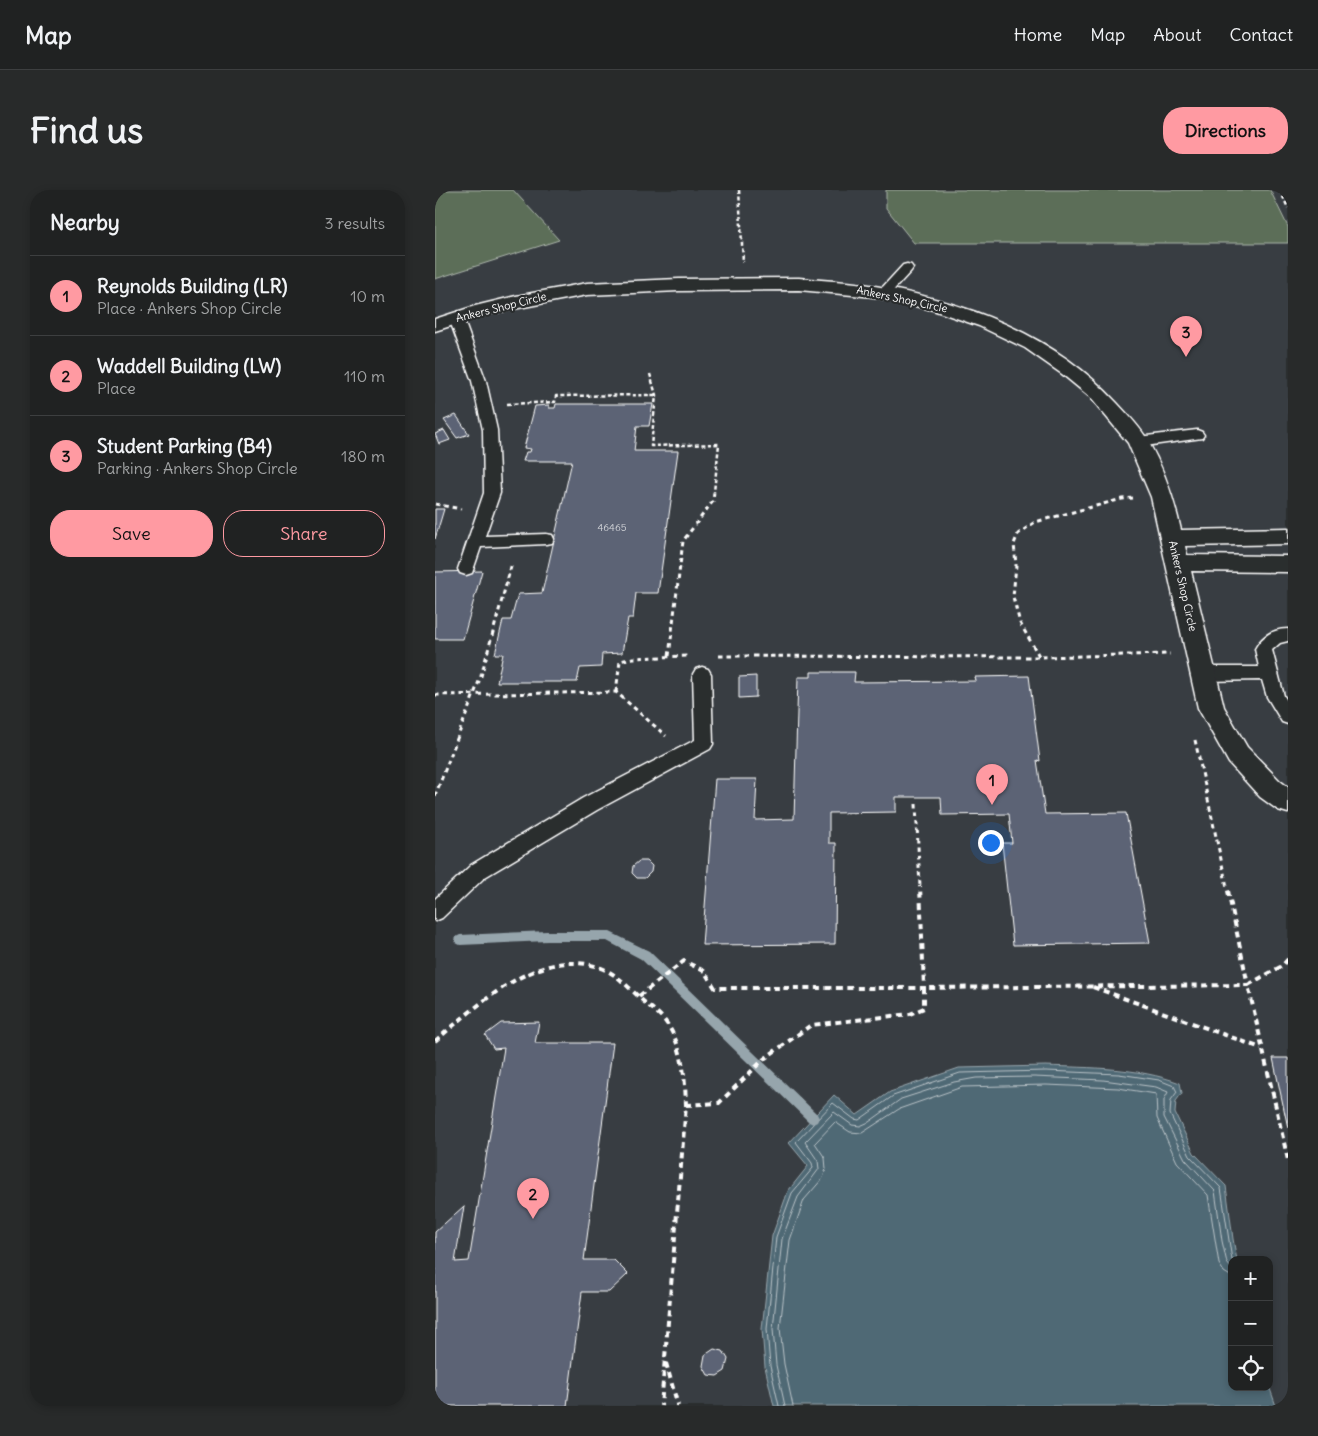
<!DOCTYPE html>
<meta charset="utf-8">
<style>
:root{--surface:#202222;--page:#282a2a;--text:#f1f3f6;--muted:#a2a4a5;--line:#3d3f40;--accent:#ff9aa2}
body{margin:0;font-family:Delius,sans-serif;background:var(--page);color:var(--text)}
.controls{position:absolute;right:15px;bottom:15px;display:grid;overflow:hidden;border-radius:10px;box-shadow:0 2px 8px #0003}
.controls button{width:45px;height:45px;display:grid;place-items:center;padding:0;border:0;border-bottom:1px solid var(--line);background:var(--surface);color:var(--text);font:25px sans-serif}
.you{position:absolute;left:555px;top:652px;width:18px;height:18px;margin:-12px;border:4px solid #fff;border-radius:50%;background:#1a73e8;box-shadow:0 0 0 8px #1a73e833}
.badge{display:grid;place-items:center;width:32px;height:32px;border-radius:50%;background:var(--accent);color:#111;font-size:16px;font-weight:700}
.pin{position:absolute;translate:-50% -41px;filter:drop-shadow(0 1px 2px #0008)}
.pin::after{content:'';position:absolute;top:26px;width:18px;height:15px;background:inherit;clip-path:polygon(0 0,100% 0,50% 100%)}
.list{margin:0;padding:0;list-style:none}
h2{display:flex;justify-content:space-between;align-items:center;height:65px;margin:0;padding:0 20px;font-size:21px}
h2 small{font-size:16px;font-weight:400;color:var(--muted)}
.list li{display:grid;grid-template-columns:32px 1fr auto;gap:15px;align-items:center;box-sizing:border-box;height:80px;padding:0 20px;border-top:1px solid var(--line)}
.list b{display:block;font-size:19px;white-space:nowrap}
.list p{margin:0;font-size:16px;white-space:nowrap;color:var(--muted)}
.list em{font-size:16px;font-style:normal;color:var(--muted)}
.actions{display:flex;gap:10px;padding:15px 20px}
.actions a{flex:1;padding:11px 0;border:1px solid var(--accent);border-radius:20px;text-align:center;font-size:18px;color:var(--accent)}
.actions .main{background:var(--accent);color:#111}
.icon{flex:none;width:28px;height:28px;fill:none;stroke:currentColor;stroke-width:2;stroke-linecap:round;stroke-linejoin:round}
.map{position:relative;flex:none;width:853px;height:1216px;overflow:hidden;border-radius:20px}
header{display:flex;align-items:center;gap:30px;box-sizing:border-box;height:70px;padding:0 25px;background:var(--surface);border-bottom:1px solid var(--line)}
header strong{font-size:24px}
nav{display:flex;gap:28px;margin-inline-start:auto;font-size:18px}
.intro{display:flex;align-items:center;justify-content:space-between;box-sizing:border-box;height:120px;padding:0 30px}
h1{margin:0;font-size:35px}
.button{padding:12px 22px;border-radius:20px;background:var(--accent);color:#111;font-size:18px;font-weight:700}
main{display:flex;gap:30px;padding:0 30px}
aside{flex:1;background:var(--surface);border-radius:20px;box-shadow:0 2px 8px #0003}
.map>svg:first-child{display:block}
</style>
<header>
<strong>Map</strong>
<nav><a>Home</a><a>Map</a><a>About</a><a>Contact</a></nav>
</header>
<div class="intro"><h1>Find us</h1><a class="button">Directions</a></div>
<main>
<aside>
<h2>Nearby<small>3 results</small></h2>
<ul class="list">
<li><span class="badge">1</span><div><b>Reynolds Building (LR)</b><p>Place · Ankers Shop Circle</p></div><em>10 m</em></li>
<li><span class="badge">2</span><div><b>Waddell Building (LW)</b><p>Place</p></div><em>110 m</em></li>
<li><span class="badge">3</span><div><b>Student Parking (B4)</b><p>Parking · Ankers Shop Circle</p></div><em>180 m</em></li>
</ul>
<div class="actions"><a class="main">Save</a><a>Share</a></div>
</aside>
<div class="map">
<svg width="853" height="1216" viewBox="0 0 853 1216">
<rect width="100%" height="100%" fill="#2a2d2e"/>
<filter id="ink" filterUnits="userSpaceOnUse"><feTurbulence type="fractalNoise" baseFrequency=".02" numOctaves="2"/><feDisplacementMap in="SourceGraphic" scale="10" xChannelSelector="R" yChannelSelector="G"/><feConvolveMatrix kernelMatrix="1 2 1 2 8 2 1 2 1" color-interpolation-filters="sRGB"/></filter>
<g filter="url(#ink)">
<path fill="#393e43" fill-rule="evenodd" d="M0,0h851l2,5v1211h-853zM797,1070h37v127h-37z"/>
<g fill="#5b6e58" stroke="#adb6ac">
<path d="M0,0h78l46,50 -124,39z"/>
<path d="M451,0h384l18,37v16h-374l-28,-35z"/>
</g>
<path fill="#506975" stroke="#96a5ac" d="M611,876c45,2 91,1 134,17l2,10 -6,8 -1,12 19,40 32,33 7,53 4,21h-5v127h37v-1l7,20h-502l-9,-39 -3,-38 10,-93 16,-45 20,-25 -19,-23 45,-48 23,20 33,-23 69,-24z"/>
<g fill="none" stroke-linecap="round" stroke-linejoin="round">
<g stroke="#b9c3c8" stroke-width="1">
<path d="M344,1216l-9,-40 -3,-37 9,-92 16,-44 21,-25 -1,-5 -16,-21 37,-39 21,16 5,1 34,-24 67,-23 86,-2 73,3 40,6 15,6 3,6 -6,8 -1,14 20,42 31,32 11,72"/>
<path d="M350,1216l-9,-41 -3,-36 9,-90 16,-42 21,-28 -1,-8 -13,-19 29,-30 18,13 8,1 9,-4 32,-23 53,-17 22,-4 58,-1 69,3 53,7 12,5 -4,8v17l21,42 30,32 7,50 5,22 5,6"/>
<path d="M358,1216l-9,-42 -4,-36 10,-88 14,-40 19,-22 3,-9 -1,-11 -10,-15 20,-21 15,10 12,1 37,-24 63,-22 84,-2 72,3 38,6 1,24 20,44 31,33 11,69 5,8 8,5"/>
</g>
<path fill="#96a5ac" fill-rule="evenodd" d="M112,741h61l41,20 168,163 2,4 -2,4 -4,2 -4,-2 -168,-163 -34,-18h-60l-87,4 -4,-2 -1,-3 1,-3 4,-2z"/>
</g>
<g fill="#5c6475" stroke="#fff">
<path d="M121,214h97l-4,22h-12l-3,25h44l-20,142h-22l-3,25h-5l-6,35 -20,1 -1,13 -21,1 -3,14h-80l6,-28h-8l8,-34h8l7,-26 24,-1 30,-132h-49l3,-9h4l1,-3 -7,-1 11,-42 14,-1v3h6z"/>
<path d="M21,225l13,19 -12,4 -13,-18z"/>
<path d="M9,240l6,10 -11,4 -4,-10z"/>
<path d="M0,319h9l-9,30z"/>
<path d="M47,381l-19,68h-28v-67z"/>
<path d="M376,482h44l-1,10 122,-1 -1,-4 54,-1 11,85 -3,-1 8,54 81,-1 24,130 -137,2 -11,-102h10l-3,-29 -67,1 -1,-18h-45v15l-67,1v30h7l-1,101 -133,1 13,-166h42l-2,41 39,-1 4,-142h13z"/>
<path d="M321,486v21l-17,1v-21z"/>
<path d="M204,671h8l5,5 -1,6 -6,6h-8l-5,-5 1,-7z"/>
<path d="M104,832l-4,21h78l-29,217h30l14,14 -19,18h-27l-15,114h-132v-174l29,-26 -9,56 14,-1 35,-213 -10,1 -9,-14 16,-12z"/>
<path d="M838,868h15v70z"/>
<path d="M279,1159l9,2 5,8 -3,12 -8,5 -9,-1 -5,-9 2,-11z"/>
</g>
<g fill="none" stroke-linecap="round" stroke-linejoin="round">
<defs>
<g id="lane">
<path d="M472,74l4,1 2,3 -2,3 -23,25h-8l-2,-3 2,-3 23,-25z"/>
<path d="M21,124l7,4 23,63 11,49 3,63 -15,43 61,-2 6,1 2,4 -2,4 -6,1 -65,3 -9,26 -6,2 -6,-2 -2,-4 26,-76 -1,-63 -11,-49 -23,-63z"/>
<path d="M762,240l5,2 2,3 -2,3 -64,9 -5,-2 -2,-3 2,-3 5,-2z"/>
<path d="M853,439v12l-8,2 -8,7 12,46 4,6v22l-6,-2 -15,-25 -5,-17 -59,1 -6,-2 -3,-5 3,-5 6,-2h56l-4,-18c7,-13 18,-20 33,-20z"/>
<path d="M267,477l6,2 3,5 2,70 -3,5 -113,61 -112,67 -43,41 -7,3v-22l36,-34 112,-67 112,-58 -2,-66 3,-5z"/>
</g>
<path id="street" d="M364,88c25,3 51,3 76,8 89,15 179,48 242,117 11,12 23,24 31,38 16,28 26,58 33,89l107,-2v16l-103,2 2,9 101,1v16l-97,-1 33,136 23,40 33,34 8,6v26l-10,-3 -18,-13 -31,-34 -31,-55 -47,-211 -23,-54 -38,-46 -28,-23 -37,-26 -46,-22 -46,-16 -59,-13 -75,-7 -120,1 -92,4 -99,19 -53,17v-12l40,-13 41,-10 71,-13 92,-4z"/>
</defs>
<use href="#lane" stroke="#fff" stroke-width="3"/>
<use href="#street" stroke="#fff" stroke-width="3"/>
<g stroke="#fff" stroke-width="2.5" stroke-dasharray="4 2.5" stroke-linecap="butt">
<path d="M304,0l4,72"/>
<path d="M845,0l8,18"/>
<path d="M215,184l6,21 -5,51 68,-2 -5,48"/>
<path d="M72,214l48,-2 1,-6 100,-1"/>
</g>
<g stroke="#fff" stroke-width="3" stroke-dasharray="4.5 4" stroke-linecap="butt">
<path d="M0,314l26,5"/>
<path d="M234,466l14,-115 30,-40 1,-10"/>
<path d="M284,466l320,1 131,-3"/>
<path d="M604,466l-19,-33 -7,-26 3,-32 -2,-21 4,-10 17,-12 87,-23 11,-1"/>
<path d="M181,502l4,-31 13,-3 54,-2"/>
<path d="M0,505l181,-3 50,44"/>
<path d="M760,550l32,147"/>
<path d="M0,606l46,-120 31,-113"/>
<path d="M481,614l4,83"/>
</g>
<g stroke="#fff" stroke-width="4" stroke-dasharray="6 4.5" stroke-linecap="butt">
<path d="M853,769l-6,7 -34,19 40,175"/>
<path d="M658,797l168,61"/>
<path d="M204,806l45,-35 20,10 11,17h209l-4,-102"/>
<path d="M0,851c44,-36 104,-96 166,-73 16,6 27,19 39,30 8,8 18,14 25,23 18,24 20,56 21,84l-25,301"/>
<path d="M251,915l33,-2 45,-44 47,-34 99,-11 14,-6v-20l324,-3 -21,-99"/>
<path d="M231,1173l12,43"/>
</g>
<use href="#lane" fill="#2a2d2e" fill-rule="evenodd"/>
<use href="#street" fill="#2a2d2e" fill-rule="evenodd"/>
</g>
</g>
<g text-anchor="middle" stroke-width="4.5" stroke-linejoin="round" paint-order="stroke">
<g font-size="10" fill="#d6d8dc">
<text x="177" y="341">46465</text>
</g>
<g font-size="11" fill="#fff" stroke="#2a2d2e">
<text transform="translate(467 109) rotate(12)" y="4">Ankers Shop Circle</text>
<text transform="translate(66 117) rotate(-14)" y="4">Ankers Shop Circle</text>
<text transform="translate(748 396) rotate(77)" y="4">Ankers Shop Circle</text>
</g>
</g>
</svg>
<div class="controls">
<button>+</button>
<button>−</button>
<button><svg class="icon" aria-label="locate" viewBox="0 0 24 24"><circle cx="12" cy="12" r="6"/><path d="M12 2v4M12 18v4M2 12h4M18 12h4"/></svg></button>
</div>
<div class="you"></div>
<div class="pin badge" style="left:557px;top:615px">1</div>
<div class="pin badge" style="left:98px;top:1029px">2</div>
<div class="pin badge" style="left:751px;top:167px">3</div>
</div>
</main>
